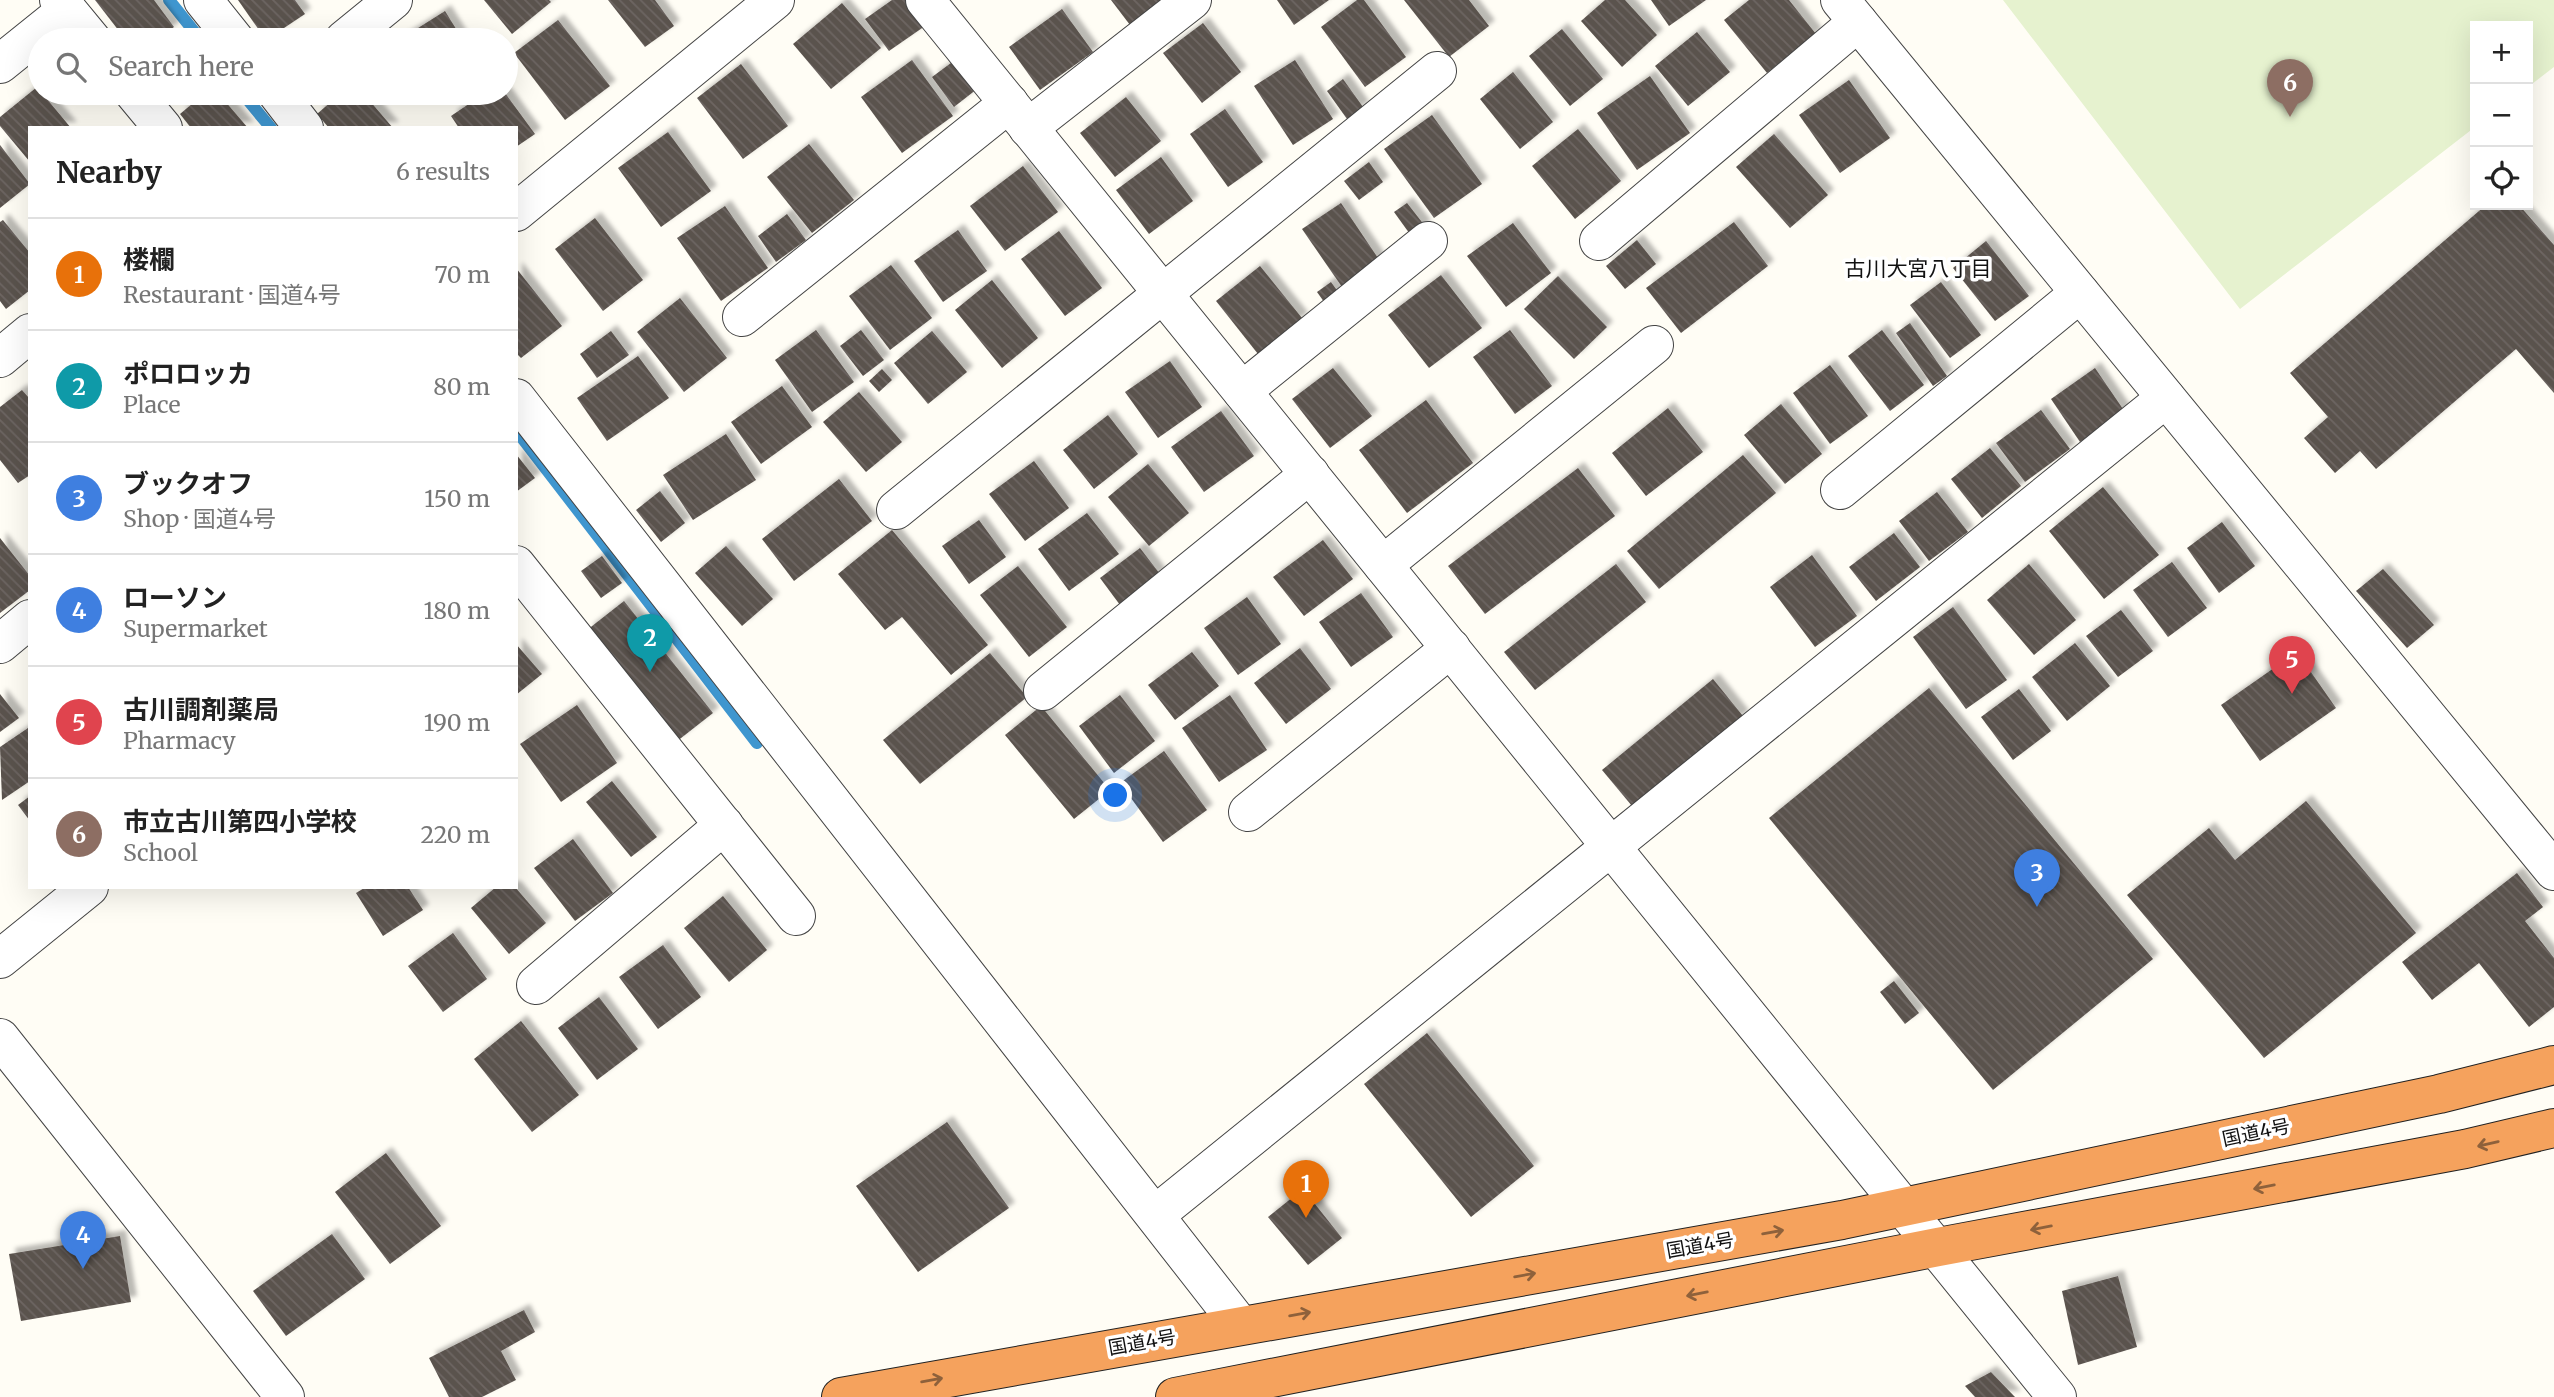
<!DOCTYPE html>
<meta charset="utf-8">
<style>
:root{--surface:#fff;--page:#f2f2f2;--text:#222;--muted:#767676;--line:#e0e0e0;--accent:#c4262e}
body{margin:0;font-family:Merriweather,"Noto Sans JP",serif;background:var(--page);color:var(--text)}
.controls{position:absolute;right:21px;top:21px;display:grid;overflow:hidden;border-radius:0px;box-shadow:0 7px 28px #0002}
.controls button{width:63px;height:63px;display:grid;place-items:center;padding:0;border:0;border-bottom:2px solid var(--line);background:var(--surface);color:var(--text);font:35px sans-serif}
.you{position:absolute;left:1116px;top:796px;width:24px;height:24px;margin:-18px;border:5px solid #fff;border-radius:50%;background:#1a73e8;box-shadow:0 0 0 10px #1a73e833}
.badge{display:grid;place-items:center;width:46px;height:46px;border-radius:50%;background:var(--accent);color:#fff;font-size:23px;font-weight:700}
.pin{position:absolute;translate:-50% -58px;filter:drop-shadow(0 2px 4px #0008)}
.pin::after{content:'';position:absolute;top:37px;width:24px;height:21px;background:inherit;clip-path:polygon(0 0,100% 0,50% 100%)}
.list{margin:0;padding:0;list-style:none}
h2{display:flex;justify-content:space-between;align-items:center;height:91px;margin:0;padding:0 28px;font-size:30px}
h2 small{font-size:23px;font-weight:400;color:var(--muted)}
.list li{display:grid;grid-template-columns:46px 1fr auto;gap:21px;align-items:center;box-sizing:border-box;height:112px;padding:0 28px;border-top:2px solid var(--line)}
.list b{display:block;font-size:26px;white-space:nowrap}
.list p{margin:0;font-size:23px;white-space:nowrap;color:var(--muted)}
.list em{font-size:23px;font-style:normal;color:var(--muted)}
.icon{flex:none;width:38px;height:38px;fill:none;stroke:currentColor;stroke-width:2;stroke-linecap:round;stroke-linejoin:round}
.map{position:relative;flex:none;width:2554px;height:1397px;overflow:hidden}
.search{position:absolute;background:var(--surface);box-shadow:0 7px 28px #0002;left:28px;top:28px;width:490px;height:77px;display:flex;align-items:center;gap:18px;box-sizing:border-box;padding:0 24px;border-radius:38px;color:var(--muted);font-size:26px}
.panel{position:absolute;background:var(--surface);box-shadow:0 7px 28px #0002;left:28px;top:126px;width:490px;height:763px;border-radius:0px}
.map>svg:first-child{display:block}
</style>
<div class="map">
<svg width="2554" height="1397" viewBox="0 0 2554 1397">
<defs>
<pattern id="building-back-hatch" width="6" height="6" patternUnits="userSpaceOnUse" patternTransform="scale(1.75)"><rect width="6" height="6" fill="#5a524d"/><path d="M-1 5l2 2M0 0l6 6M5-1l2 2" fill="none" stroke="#6d6662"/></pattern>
<filter id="shadow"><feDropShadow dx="6" dy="-6" stdDeviation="2" flood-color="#0004"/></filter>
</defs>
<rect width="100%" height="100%" fill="#fffdf5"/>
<path fill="#e6f2cf" d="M2003,0h551v67l-26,20v-61h-53v101l-235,182z"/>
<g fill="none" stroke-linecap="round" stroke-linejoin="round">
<g stroke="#3f96cf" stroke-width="12">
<path d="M169,0l32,40"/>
<path d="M242,93l29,35"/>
<path d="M516,430l241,313"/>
</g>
</g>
<g fill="url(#building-back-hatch)" filter="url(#shadow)">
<path d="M95,0h59l20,27 -18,13h-30z"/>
<path d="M238,0h57l10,14 -39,26z"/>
<path d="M484,0h65l2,2 -39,32z"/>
<path d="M608,0h47l19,26 -29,21z"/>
<path d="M892,0h14l19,26 -36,25 -24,-32z"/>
<path d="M1111,0h51l-32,25z"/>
<path d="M1277,0h52l-35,25z"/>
<path d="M1357,0h7l42,57 -41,30 -44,-60z"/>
<path d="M1404,0h65l20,26 -40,31z"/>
<path d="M1605,0h20l32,35 -35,32 -41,-46z"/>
<path d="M1651,0h55l-37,26z"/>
<path d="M1749,0h40l27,34 -49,39 -43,-53z"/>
<path d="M842,3l39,45 -50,41 -38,-45z"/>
<path d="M1062,9l31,43 -53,38 -31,-43z"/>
<path d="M445,11l18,29h-64z"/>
<path d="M558,20l52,66 -45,34 -51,-67z"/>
<path d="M1203,23l38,49 -39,31 -39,-50z"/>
<path d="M1562,29l41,50 -33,27 -41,-50z"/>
<path d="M1697,32l33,40 -42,34 -33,-40z"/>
<path d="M912,60l41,56 -51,37 -41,-56z"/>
<path d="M955,60l22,29 -23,18 -22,-30z"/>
<path d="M1295,60l38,59 -40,26 -39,-59z"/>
<path d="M741,64l47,62 -45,33 -46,-61z"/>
<path d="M1513,72l40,50 -33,27 -40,-50z"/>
<path d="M1650,76l40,57 -53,37 -40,-57z"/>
<path d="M1343,79l20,28 -16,12 -20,-28z"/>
<path d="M1849,80l41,58 -50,35 -41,-58z"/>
<path d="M37,87l34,41h-41v34l-30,-36v-9z"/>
<path d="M205,93h13l30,35h-57l-11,-14z"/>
<path d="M341,93h22l30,35h-64l-12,-14z"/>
<path d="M433,93h21l-15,9z"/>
<path d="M485,93h20l30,41 -19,13v-19h-57l-8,-12z"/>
<path d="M1126,97l35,44 -46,36 -35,-44z"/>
<path d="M1225,109l38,53 -35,25 -38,-53z"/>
<path d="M1432,115l50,69 -48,34 -50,-69z"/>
<path d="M1578,129l43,52 -46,38 -43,-53z"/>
<path d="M668,132l43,59 -50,36 -43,-59z"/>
<path d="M1774,134l54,61 -38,33 -54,-61z"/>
<path d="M809,144l45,56 -42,33 -45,-56z"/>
<path d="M0,145l30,39 -30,24z"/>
<path d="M1161,157l32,44 -44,33 -33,-44z"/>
<path d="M1369,162l14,20 -24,18 -15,-19z"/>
<path d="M1023,166l35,46 -53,39 -35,-45z"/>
<path d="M1341,203l39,58 -38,26 -40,-58z"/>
<path d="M1407,203l18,23 -13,11 -18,-25z"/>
<path d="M2486,205h33l35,40v148l-38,-44 -140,120 -16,-18 -25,22 -31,-35 24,-21 -38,-44z"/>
<path d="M725,206l43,62 -47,33 -44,-63z"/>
<path d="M787,214l19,26 -30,22 -18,-26z"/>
<path d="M595,218l48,62 -40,31 -48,-62z"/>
<path d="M3,220l27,33v37l-24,19 -6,-8v-79z"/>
<path d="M1734,222l34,44 -87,67 -35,-45z"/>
<path d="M1513,223l38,50 -45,34 -39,-51z"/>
<path d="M958,230l29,41 -44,31 -29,-41z"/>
<path d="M1059,231l43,57 -37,28 -44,-57z"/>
<path d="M1637,240l19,24 -31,25 -19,-23z"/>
<path d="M1986,241l43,55 -34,25 -42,-53z"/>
<path d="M891,265l41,53 -42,32 -41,-54z"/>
<path d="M1260,266l42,52 -44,36 -42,-53z"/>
<path d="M516,268l46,58 -41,32 -5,-5z"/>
<path d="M1441,275l41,53 -53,40 -41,-53z"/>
<path d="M1558,276l49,51 -33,32 -50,-50z"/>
<path d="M992,280l46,58 -36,30 -47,-58z"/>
<path d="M1331,282l10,14 -14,10 -10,-14z"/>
<path d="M1941,282l40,53 -31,23 -40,-53z"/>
<path d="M680,298l47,60 -43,34 -47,-60z"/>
<path d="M1910,323l37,53 -14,10 -37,-53z"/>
<path d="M816,330l38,52 -42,30 -37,-52z"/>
<path d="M861,330l23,30 -21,16 -23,-30z"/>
<path d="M1510,330l42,56 -37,28 -42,-57z"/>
<path d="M1882,330l42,55 -34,26 -42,-55z"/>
<path d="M611,331l18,24 -32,23 -17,-24z"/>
<path d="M932,331l35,41 -39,32 -34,-41z"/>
<path d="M638,356l31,42 -62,43 -30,-43z"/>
<path d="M1170,361l32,46 -44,31 -33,-46z"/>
<path d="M1830,365l38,51 -38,28 -37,-51z"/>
<path d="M1333,368l39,48 -42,32 -38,-49z"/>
<path d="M2095,368l30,44 -45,30 -29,-43z"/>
<path d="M882,369l10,11 -13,12 -10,-11z"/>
<path d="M782,386l30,41 -51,37 -30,-42z"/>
<path d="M22,390l8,9v76l-12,8 -18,-23v-53z"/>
<path d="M859,392l43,50 -36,30 -43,-50z"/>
<path d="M1426,400l47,63 -66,50 -48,-63z"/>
<path d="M1781,404l41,50 -37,30 -41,-49z"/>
<path d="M1668,408l35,44 -57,44 -34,-43z"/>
<path d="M2041,410l29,39 -45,33 -29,-39z"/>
<path d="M1221,411l33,45 -50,36 -33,-45z"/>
<path d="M1108,415l30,39 -44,35 -31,-39z"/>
<path d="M726,434l30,46 -63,40 -30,-45z"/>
<path d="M1990,448l31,38 -39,32 -31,-39z"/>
<path d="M516,454l19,24 -19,14z"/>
<path d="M1743,455l33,38 -117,96 -32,-38z"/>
<path d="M1034,461l35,47 -44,33 -36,-47z"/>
<path d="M1148,464l41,49 -40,33 -41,-49z"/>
<path d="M1578,468l37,48 -130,98 -37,-48z"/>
<path d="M839,479l33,42 -78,60 -32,-42z"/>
<path d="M2103,487l56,68 -55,44 -55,-68z"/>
<path d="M660,491l25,32 -24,19 -25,-32z"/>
<path d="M1937,492l31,40 -39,29 -30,-40z"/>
<path d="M1087,513l32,41 -50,37 -31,-42z"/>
<path d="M979,520l27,37 -37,27 -27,-38z"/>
<path d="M2222,522l33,44 -36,27 -32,-45z"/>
<path d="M892,530l96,115 -37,30 -49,-58 -17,13 -47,-56z"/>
<path d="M1894,533l26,34 -44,34 -27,-34z"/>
<path d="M0,538l30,38v14l-30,23z"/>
<path d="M1323,540l30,39 -49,37 -31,-39z"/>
<path d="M726,546l47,53 -31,27 -47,-53z"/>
<path d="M1140,548l20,26 -40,31 -20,-27z"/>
<path d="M1812,555l45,61 -42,31 -45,-60z"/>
<path d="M602,556l20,27 -21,15 -20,-27z"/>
<path d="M2172,562l35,46 -39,29 -35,-47z"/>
<path d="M1616,564l30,38 -111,88 -31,-38z"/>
<path d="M2029,564l47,56 -42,35 -47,-55z"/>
<path d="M1018,566l49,61 -38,30 -49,-62z"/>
<path d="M2383,569l51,56 -27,23 -51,-57z"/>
<path d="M1361,593l32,44 -42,30 -32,-45z"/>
<path d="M1247,597l34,47 -43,31 -34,-47z"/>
<path d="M624,601l89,112 -37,29 -89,-112z"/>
<path d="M1953,607l54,73 -41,29 -53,-72z"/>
<path d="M2121,610l32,41 -35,26 -32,-41z"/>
<path d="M2075,643l35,43 -43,35 -35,-44z"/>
<path d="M516,644l26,30 -26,21z"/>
<path d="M1300,648l31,41 -45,35 -32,-41z"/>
<path d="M1192,652l27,34 -44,34 -27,-35z"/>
<path d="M2297,652l39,56 -76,53 -39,-56z"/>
<path d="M990,653l37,44 -107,87 -37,-44z"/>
<path d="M1713,679l30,37 -111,90 -30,-36z"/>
<path d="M1929,688l224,271 -160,131 -224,-272z"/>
<path d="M2019,689l32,42 -38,29 -32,-43z"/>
<path d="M0,694l19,24 -19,14z"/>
<path d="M1120,695l35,46 -41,32 -35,-47z"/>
<path d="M1230,695l37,55 -48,32 -37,-54z"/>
<path d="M577,705l40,58 -56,39 -41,-58z"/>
<path d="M1041,706l69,84 -36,29 -69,-84z"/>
<path d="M28,728l2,53 -28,19 -2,-53z"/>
<path d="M1164,751l43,59 -44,32 -43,-59z"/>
<path d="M612,781l45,56 -26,20 -45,-55z"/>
<path d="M30,796v25l-12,-16z"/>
<path d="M2306,801l110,132 -152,125 -137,-163 82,-67 26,32z"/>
<path d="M573,839l40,54 -38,28 -41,-53z"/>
<path d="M2517,873l26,34 -18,14 29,37v49l-25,20 -50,-64 -47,37 -30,-38z"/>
<path d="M366,887h42l15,23 -40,26 -27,-43z"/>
<path d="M496,887h19l31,36 -37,31 -38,-46z"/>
<path d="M723,896l44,54 -38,32 -45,-54z"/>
<path d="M453,933l34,46 -44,33 -35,-46z"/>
<path d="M663,945l38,52 -43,32 -39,-52z"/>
<path d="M1894,981l25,32 -14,11 -25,-32z"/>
<path d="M599,997l39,52 -41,31 -39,-52z"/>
<path d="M521,1021l58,74 -47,37 -58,-73z"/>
<path d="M1427,1033l107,133 -63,51 -107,-133z"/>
<path d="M947,1122l62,86 -91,64 -62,-86z"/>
<path d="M386,1153l55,73 -51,38 -55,-72z"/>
<path d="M1303,1189l39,49 -34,27 -40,-48z"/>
<path d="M332,1234l33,45 -79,57 -33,-45z"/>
<path d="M120,1236l11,66 -110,19 -12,-67z"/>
<path d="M2118,1276l19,71 -59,18 -16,-74z"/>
<path d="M524,1310l11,22 -34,19 15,29 -34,17h-33l-20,-39z"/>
<path d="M1991,1372l24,25h-40l-10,-11z"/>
</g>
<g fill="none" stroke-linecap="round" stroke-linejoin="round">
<defs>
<g id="minor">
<path d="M59,0l33,40"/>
<path d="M203,0l32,40"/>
<path d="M925,0l1132,1397"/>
<path d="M1840,0l714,871"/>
<path d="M344,40l49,-40"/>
<path d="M0,64l67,-54"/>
<path d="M134,93l29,35"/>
<path d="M277,93l27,35"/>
<path d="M1028,128l164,-128"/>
<path d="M516,212l259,-212"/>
<path d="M1599,241l259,-219"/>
<path d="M742,317l267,-214"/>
<path d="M0,358l30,-25"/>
<path d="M1242,391l186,-150"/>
<path d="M516,398l724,927"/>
<path d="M1840,490l240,-197"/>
<path d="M896,510l541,-439"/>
<path d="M516,565l280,351"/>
<path d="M1383,565l271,-220"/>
<path d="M0,644l30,-25"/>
<path d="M1043,691l267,-217"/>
<path d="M1248,812l203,-164"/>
<path d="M0,959l89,-72"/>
<path d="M536,985l188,-160"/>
<path d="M0,1038l285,359"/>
<path d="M1155,1215l1011,-817"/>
</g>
<g id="highway">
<path d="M841,1397l1001,-177 597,-126 115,-29"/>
<path d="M1175,1397l763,-150 527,-98 89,-21"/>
</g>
</defs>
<use href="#minor" stroke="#444" stroke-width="40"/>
<use href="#highway" stroke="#222" stroke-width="40"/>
<use href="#minor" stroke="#fff" stroke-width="38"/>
<use href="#highway" stroke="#f5a25d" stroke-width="38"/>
</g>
<defs><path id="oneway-shaft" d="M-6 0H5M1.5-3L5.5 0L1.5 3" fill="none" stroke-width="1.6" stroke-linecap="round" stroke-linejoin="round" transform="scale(1.75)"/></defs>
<g stroke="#8e613b">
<use href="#oneway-shaft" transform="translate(2488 1144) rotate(167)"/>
<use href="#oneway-shaft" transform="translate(2264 1187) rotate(169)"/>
<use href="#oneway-shaft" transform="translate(2041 1228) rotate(169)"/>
<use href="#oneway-shaft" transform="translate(1773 1232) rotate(-10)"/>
<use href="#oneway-shaft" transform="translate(1525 1275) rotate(-10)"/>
<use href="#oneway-shaft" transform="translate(1697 1294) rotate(169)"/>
<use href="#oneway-shaft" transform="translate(1300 1314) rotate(-10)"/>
<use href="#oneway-shaft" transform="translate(932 1380) rotate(-10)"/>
</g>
<g text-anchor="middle" stroke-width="7" stroke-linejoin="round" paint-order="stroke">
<g font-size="19" fill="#111" stroke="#fff">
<text transform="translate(2256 1132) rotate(-12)" y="7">国道4号</text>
<text transform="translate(1700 1245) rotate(-10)" y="7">国道4号</text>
<text transform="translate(1142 1342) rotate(-10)" y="7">国道4号</text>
</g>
<g font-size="21" fill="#111" stroke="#fff">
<text x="1918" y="276">古川大宮八丁目</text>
</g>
</g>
</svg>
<div class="controls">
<button>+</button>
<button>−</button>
<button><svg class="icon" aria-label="locate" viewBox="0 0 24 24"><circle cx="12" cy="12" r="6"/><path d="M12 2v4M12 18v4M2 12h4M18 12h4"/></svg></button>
</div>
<div class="you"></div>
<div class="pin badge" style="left:1306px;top:1218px;background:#e8710a">1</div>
<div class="pin badge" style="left:650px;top:672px;background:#0f9aa8">2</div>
<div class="pin badge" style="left:2037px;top:907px;background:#3f7fe0">3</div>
<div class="pin badge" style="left:83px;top:1269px;background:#3f7fe0">4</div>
<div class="pin badge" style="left:2292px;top:694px;background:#e0444e">5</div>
<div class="pin badge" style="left:2290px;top:117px;background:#8d6e63">6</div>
<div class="search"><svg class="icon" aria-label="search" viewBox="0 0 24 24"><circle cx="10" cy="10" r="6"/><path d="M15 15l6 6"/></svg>Search here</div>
<section class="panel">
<h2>Nearby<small>6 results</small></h2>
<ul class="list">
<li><span class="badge" style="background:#e8710a">1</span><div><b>楼欄</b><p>Restaurant · 国道4号</p></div><em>70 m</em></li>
<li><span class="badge" style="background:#0f9aa8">2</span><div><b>ポロロッカ</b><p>Place</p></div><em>80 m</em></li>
<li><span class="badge" style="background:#3f7fe0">3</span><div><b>ブックオフ</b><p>Shop · 国道4号</p></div><em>150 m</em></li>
<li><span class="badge" style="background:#3f7fe0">4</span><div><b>ローソン</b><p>Supermarket</p></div><em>180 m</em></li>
<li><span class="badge" style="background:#e0444e">5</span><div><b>古川調剤薬局</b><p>Pharmacy</p></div><em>190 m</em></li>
<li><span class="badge" style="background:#8d6e63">6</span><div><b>市立古川第四小学校</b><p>School</p></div><em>220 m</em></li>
</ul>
</section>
</div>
